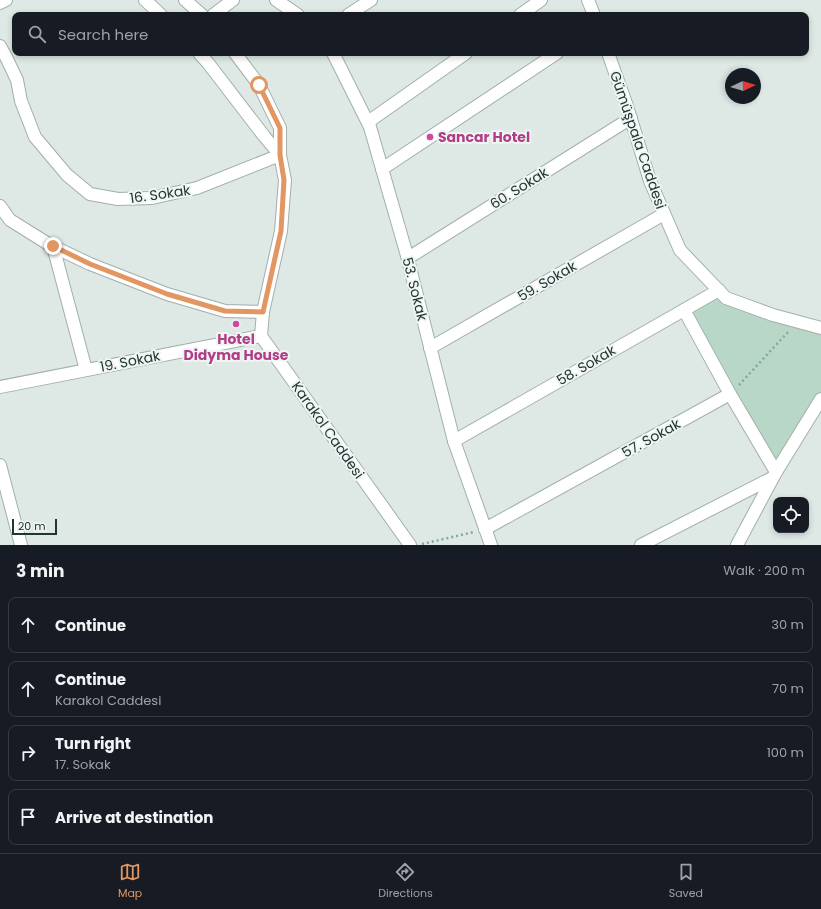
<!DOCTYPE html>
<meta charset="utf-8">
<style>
:root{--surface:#171b24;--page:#242831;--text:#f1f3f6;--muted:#9ea1a6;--line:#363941;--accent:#e29662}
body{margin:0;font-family:Poppins,sans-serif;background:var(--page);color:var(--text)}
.controls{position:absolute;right:12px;bottom:12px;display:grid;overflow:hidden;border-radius:8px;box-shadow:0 2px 6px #0003}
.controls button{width:36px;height:36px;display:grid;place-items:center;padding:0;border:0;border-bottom:1px solid var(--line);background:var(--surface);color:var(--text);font:20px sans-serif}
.compass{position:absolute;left:725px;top:68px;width:36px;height:36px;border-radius:50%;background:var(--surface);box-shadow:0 2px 6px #0003;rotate:86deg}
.scale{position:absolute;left:12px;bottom:10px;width:45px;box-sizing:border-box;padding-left:4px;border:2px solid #213533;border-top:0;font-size:11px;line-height:14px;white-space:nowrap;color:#213533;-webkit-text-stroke:3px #eef5f3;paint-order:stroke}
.stop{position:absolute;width:12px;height:12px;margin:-9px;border:3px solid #e29662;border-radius:50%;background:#fff}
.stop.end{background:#e29662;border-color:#fff;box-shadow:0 1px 4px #0008}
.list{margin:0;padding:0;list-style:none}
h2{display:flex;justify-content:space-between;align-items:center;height:52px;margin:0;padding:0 16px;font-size:17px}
h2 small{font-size:13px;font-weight:400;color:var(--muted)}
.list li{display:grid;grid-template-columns:26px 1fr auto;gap:12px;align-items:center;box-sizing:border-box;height:56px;margin:0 8px 8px;padding:0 8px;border:1px solid var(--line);border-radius:8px}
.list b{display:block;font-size:15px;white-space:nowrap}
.list p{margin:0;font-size:13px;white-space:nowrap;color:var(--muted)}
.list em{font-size:13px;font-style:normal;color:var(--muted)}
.icon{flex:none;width:22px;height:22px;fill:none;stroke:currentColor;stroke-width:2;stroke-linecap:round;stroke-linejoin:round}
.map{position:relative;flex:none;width:821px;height:545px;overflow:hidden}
.search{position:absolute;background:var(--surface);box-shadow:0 2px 6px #0003;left:12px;right:12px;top:12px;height:44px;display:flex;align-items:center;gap:10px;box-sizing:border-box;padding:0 14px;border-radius:8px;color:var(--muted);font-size:15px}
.sheet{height:308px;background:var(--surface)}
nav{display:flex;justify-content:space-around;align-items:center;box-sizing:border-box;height:56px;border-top:1px solid var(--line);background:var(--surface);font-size:11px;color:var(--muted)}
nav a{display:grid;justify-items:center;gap:2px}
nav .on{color:var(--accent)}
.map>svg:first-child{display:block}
</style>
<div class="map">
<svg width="821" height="545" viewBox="0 0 821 545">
<rect width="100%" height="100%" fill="#dee8e5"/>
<path fill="#b9d7c6" d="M719,290l102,38v71l-45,73 -92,-162z"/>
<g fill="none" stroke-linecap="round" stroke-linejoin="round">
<defs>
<g id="minor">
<path d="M145,0l16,15"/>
<path d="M185,0l17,15"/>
<path d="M276,0l22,15"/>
<path d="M588,0l6,15"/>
<path d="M0,3l6,-3"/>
<path d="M213,15l20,-15"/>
<path d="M348,15l23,-15"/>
<path d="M520,15l21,-15"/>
<path d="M0,46l6,11 11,23 4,21 14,36 32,38 23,19 28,5 34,-1 45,-10 83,-33"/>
<path d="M199,53l9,10 56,73 16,19"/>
<path d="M235,53l24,32 21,43v27l5,25 -4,51 -18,81 -2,24 149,209"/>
<path d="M333,53l37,74 36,125 48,189 37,104"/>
<path d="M608,53l19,53 23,75 30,69 46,48 47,17 48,13"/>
<path d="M368,122l98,-69"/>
<path d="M382,169l175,-116"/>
<path d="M0,206l10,14 40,25 40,19 77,30 58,17 38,1"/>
<path d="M53,246l33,124"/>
<path d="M408,258l223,-140"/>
<path d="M684,310l46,84 46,78"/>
<path d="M430,348l234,-134"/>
<path d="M0,387l261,-51"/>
<path d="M454,441l265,-151"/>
<path d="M0,465l21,80"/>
<path d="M485,529l245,-135"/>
<path d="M641,545l131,-67"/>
<path d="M737,545l39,-73 45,-73"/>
</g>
</defs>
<use href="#minor" stroke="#a2afac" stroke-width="14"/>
<g stroke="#82a8a2" stroke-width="2.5" stroke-dasharray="2 3" stroke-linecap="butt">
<path d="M739,385l49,-53"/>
<path d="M422,544l52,-12"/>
</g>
<use href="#minor" stroke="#fff" stroke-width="12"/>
</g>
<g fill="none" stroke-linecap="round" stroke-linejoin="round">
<path stroke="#e29662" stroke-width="5" d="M53,246l37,18 77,30 58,17 38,1 18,-81 3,-51 -4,-25v-27l-21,-43"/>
</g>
<g fill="#d1479c" stroke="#eef5f3" stroke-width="1.5">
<circle cx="430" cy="137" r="4"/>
<circle cx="236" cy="324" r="4"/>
</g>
<g text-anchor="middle" stroke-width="4" stroke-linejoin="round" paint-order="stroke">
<g font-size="14" font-weight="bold" fill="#b23c85" stroke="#eef5f3" text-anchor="start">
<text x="438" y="142">Sancar Hotel</text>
<text x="236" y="344" text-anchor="middle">Hotel<tspan x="236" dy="16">Didyma House</tspan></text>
</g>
<g font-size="14" fill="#213533" stroke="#eef5f3">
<text transform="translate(638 140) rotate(71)" y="5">Gümüşpala Caddesi</text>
<text transform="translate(519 188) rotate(-32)" y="5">60. Sokak</text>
<text transform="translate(160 194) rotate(-8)" y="5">16. Sokak</text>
<text transform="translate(547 281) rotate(-30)" y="5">59. Sokak</text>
<text transform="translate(415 289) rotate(76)" y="5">53. Sokak</text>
<text transform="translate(130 361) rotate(-11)" y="5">19. Sokak</text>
<text transform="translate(586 365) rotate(-30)" y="5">58. Sokak</text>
<text transform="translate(328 430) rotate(55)" y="5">Karakol Caddesi</text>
<text transform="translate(651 438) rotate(-29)" y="5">57. Sokak</text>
</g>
</g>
</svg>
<div class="controls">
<button><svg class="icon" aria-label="locate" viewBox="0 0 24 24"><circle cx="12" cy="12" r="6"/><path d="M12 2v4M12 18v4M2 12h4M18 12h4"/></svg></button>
</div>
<svg class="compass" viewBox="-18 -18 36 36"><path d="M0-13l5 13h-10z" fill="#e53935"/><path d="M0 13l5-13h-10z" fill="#9ea1a6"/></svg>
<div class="scale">20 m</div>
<div class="stop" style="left:259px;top:85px"></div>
<div class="stop end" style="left:53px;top:246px"></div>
<div class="search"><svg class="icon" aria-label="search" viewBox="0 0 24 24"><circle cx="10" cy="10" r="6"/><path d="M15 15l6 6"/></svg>Search here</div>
</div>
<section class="sheet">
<h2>3 min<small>Walk · 200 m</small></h2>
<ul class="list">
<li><svg class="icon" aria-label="ahead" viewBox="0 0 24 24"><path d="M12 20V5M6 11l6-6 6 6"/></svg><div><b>Continue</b></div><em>30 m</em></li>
<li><svg class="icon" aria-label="ahead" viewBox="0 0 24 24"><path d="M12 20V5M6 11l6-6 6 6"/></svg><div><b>Continue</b><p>Karakol Caddesi</p></div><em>70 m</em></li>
<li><svg class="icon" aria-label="right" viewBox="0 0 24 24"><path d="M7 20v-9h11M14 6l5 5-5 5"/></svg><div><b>Turn right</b><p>17. Sokak</p></div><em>100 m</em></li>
<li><svg class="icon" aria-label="arrive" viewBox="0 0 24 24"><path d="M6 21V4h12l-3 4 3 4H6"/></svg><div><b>Arrive at destination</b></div></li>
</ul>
</section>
<nav>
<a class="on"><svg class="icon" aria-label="map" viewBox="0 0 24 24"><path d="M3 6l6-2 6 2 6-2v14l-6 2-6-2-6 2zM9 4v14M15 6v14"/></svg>Map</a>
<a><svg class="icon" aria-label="directions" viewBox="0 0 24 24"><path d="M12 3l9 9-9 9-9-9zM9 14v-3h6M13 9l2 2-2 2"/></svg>Directions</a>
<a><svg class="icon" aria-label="saved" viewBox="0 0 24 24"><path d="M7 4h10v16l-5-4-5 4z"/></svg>Saved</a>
</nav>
